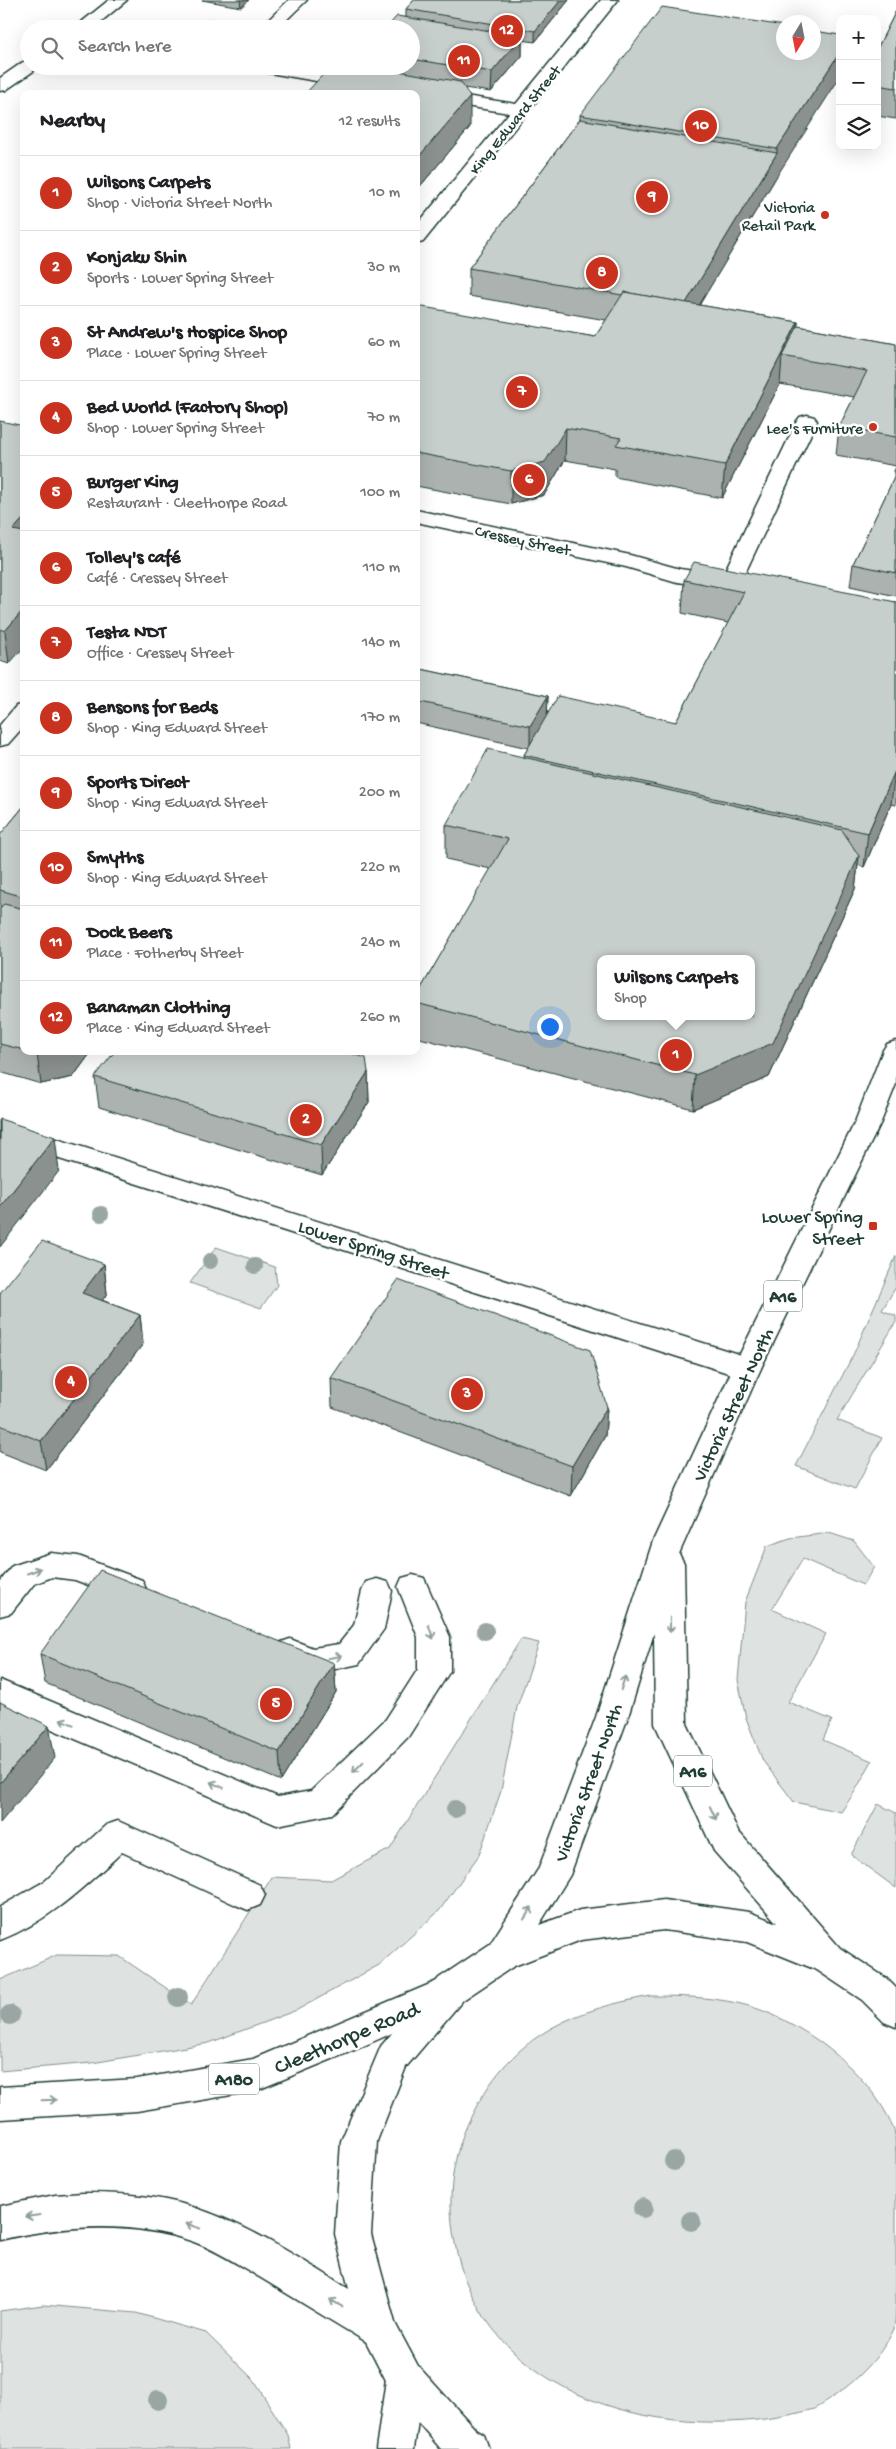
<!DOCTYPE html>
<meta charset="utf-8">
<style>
:root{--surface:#fff;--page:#f2f2f2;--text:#202124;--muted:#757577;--line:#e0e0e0;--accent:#c8321e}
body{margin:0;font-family:"Gochi Hand",sans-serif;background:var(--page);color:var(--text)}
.controls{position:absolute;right:15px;top:15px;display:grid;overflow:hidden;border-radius:10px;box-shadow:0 5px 20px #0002}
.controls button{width:45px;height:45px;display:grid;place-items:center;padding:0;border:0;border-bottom:1px solid var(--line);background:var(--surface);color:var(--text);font:25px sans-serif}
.compass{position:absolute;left:776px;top:15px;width:45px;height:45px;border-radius:50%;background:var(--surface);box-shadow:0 5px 20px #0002;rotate:190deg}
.you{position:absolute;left:549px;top:1026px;width:18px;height:18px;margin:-12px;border:4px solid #fff;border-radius:50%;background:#1a73e8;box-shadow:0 0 0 8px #1a73e833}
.badge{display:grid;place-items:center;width:32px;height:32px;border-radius:50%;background:var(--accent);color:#fff;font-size:16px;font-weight:700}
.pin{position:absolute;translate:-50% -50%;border:2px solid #fff;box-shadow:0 1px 5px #0006}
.popup{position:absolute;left:597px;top:955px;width:158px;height:65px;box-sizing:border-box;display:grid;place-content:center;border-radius:10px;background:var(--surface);filter:drop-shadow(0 1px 4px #0005);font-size:16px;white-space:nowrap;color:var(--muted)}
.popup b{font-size:19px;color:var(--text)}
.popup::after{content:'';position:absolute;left:50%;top:100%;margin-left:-10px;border:10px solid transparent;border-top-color:var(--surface)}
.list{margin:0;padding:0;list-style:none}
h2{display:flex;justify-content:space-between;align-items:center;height:65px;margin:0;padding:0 20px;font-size:21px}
h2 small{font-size:16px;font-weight:400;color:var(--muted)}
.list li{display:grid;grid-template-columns:32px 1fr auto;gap:15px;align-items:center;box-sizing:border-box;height:75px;padding:0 20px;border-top:1px solid var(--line)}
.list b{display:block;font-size:19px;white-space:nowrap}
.list p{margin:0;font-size:16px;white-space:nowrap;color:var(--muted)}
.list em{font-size:16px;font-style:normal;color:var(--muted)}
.icon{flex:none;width:28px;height:28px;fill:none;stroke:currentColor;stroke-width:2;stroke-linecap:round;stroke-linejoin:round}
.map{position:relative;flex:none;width:896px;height:2449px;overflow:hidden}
.search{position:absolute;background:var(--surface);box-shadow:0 5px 20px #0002;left:20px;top:20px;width:400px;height:55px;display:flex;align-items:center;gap:12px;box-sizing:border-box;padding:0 18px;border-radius:28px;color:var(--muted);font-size:19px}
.panel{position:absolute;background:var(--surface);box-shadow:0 5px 20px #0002;left:20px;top:90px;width:400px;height:965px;border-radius:10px}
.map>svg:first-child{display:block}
</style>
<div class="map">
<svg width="896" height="2449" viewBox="0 0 896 2449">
<rect width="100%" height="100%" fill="#fff"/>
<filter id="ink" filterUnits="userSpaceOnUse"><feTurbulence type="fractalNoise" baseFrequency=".02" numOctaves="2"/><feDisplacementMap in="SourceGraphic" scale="10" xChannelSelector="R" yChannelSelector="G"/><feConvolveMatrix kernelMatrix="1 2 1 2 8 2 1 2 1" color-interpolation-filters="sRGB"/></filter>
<g filter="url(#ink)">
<g fill="#dee3e2" stroke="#7e908b">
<path d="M216,1247l59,20 2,18 -16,23 -71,-25z"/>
<path d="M896,1256v31l-14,23 14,6v6l-59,98 45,18 -27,51 -59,-23 58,-113z"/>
<path d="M829,1533l25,8 20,26 -11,18 -60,-26 -31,50 54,25 -38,68 44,18 -9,20 49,21 -18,32 -13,19 -47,-10 -31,-41 -17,-43 -8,-38 7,-78 22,-56 23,-8z"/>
<path d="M521,1639l18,4 -22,64 -16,84 -22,64 -40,56 -60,54 -82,45 -88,33 -117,20 -92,8v-91l57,-25 62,1 72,49 81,-128 59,3 59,-31z"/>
<path d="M878,1804l18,9v75l-45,-33z"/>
<path d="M651,1996c29,0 57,1 86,7 61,13 133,68 157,126 2,14 2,35 2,50 0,36 0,72 0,108 0,12 0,31 -2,42 -17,35 -47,61 -80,80 -143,40 -334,-9 -360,-171 -7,-41 -2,-82 16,-119 39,-81 97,-108 181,-123z"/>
<path d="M43,2305l93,8 70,20 47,46 35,56 3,14h-291v-138z"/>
</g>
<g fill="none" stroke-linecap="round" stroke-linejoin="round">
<defs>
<g id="minor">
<path d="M109,0h18l-35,29h-19z"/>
<path d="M289,0h18l-30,29h-18z"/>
<path d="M601,0h17l-195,242 -7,2v-18l93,-113 -81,-13 -3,-4 3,-4 6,-1 82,13z"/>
<path d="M212,20l23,5 2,4h-37l6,-8z"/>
<path d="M29,61v5h8l-2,4 -29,20 -6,1v-13l23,-16z"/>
<path d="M250,66h39l68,12 6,1 3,4 -3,4 -6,1 -99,-17 -6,-1z"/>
<path d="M807,415l7,2 3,4 -79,167 -8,2 -53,-8 -51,-15 -210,-45v-12l214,45 50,14 43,6 74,-154 3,-4z"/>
<path d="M24,704v22l-16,18 -8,2v-21l16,-19z"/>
<path d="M0,1121l757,239 4,8 -4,8 -10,3 -747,-239z"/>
<path d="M51,1553l27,3 64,24 4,9 -4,9 -11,3 -56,-21 -23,-3 -18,7 -23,29 -11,3v-34l12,-16z"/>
<path d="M413,1575l11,3 26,59v34l-42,66 -76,77 -55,11 -277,-118v-27l278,117 33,-6 75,-72 32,-50v-32l-20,-50 4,-9z"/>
<path d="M377,1579l11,3 4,9 -8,38 -25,35 -47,10 -33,-13 -5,-9 5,-9 11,-4 23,9 26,-4 15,-19 8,-34 4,-9z"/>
<path d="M118,1821l142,64 5,10 -5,10 -12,5 -12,-5 -114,-53c-37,34 -74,70 -122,88v-33l45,-26 61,-56z"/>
<path d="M405,2360l13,6 6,13 -10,70h-38l10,-70 6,-13z"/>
</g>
<g id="major">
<path d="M449,1976l12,4 5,11 -5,11 -102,46 -104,43 -118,20 -137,8v-32l137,-8 116,-20z"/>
<path d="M83,2193c28,0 55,1 83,7 79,16 156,74 225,115l6,13 -6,13 -13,5 -13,-5c-35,-21 -69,-42 -104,-63 -22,-13 -43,-27 -67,-36 -63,-22 -130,-17 -194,-2v-34l55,-11z"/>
</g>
<path id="highway" d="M896,1041v43l-15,38 -120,246 -82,186 5,9 3,161 51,107 102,117 46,30 10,10v39l-12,-5 -22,-22 -45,-30 -70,-28 -83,-12 -83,10 -67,26 -51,34 -57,67 -29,74 -6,93 24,89 23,43 58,64 8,5 5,14h-48l-49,-57 -33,-64 -24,-94 6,-93 40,-95 58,-68 51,-34 49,-76 57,-151 57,-176 80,-173 122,-246 28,-72 4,-6zM654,1633l1,91 59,127 63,72 -28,-11 -85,-12 -84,10 -41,15 31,-50 58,-158z"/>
</defs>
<use href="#minor" stroke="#1f3d34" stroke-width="3"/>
<use href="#major" stroke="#1f3d34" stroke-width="3"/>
<use href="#highway" stroke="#1f3d34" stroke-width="3"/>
<use href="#minor" fill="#fff" fill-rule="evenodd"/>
<use href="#major" fill="#fff" fill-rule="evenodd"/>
<use href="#highway" fill="#fff" fill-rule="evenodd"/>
</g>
<g fill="#99a6a3">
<circle cx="101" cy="1214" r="8"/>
<circle cx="210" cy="1261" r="8"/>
<circle cx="255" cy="1266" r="8"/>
<circle cx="485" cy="1631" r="9"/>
<circle cx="455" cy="1809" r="9"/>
<circle cx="178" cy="1997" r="10"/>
<circle cx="10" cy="2015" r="10"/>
<circle cx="674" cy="2161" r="10"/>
<circle cx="643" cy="2208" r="10"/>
<circle cx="691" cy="2221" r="10"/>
<circle cx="158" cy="2400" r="10"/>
</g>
<g fill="#abb2af" stroke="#1f3d34">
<path d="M202,0h47l-8,7z"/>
<path d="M414,0h155l-34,42 -13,-2v16l-31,36 -27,-4 6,39 -54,64v-97l-85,-28h80v-37l-22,-4 17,-8v-8z"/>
<path d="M896,11v108l-19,-3v-67z"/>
<path d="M814,52l-39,127 -76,126 99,17v4l98,18v122l-60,-11 3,-28 15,-30 -74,-13 -58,114 -107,-21v-8l-50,-9 -21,35 -33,9 -95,-18v-179l179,30 11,-17 -137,-24v-28l111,-149v-4z"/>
<path d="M0,421l9,243 -9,-3z"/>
<path d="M896,467v129l-46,-10 3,-22 41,-86v-7z"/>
<path d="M684,580l212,22v203l-5,-1 -27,63 -6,-2 -3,24 -86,188 -76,32 -277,-72v-40l75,-128 -45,-10v-34l78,-68v-2l4,-7 -112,-25v-55l132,28 -1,19 129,7 52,-99 -46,-10z"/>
<path d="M24,806v245h68l-19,26 -32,7 -41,-12v-237z"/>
<path d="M368,1072l1,30 -47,73 -223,-68 -4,-30z"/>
<path d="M104,1264l3,30 -5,6 38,15 3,29 -97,126 -46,-18v-159z"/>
<path d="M331,1378l276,29 -2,29 -34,60 -239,-89z"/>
<path d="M40,1654l294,9 2,29 -55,89 -236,-98z"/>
</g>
<g fill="#8b918f" stroke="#1f3d34">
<path d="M240,0h9l-8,7z"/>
<path d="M561,0h8l-34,42v-11z"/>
<path d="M522,36v20l-31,36 1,-20z"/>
<path d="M840,52v25l-65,102 -93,155 2,-28 93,-153v-4z"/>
<path d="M470,97v30l-54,64v-31z"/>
<path d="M798,322l-3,32 -13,2 -2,28 -58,114 3,-33z"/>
<path d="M566,428l-1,32 -21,35 -33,9v-33z"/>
<path d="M24,518v37l-11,-25z"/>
<path d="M24,609v38l-15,17 -4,-33z"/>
<path d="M548,696l-1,23 -17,29v-22z"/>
<path d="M895,771l-4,33 -27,63 4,-34z"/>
<path d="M859,856l-4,33 -86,188 -76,32 2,-34z"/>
<path d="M51,1051h41l-19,26 -32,7 -4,-30z"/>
<path d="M368,1072l1,30 -47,73 -1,-30z"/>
<path d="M55,1137l4,34 -59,76v-40z"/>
<path d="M104,1264l3,30 -21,28 -4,-29z"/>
<path d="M140,1315l3,29 -97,126 -5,-29z"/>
<path d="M607,1407l-2,29 -34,60 1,-30z"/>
<path d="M334,1663l2,29 -55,89 -2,-29z"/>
<path d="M49,1726l6,32 -55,65v-40z"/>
</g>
<g fill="#c7cfcc" stroke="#1f3d34" fill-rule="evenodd">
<path d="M414,0h147l-26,31 -129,-22z"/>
<path d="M662,7l122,19v26h30v-21l26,4v17l-63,97 -197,-34z"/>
<path d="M896,11v77l-19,-3v-36z"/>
<path d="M397,16l125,20 -30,36 -81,-13v-30h-36l14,-4z"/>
<path d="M331,66h39l91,16 9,15 -54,63v-66h-111z"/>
<path d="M580,119l197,34 -91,150 -62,-11 -2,3 -153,-27z"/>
<path d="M624,292l174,30 -73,143 -109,-20 5,-7 -55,-10 -21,34 -34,9 -95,-18v-146l1,-1 178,31z"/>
<path d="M798,326l98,18v93l-57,-10 28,-56 -85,-15z"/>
<path d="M0,421l24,5v92l-11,12 11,2v77l-19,22 -5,-2z"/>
<path d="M894,478h2v95l-43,-9z"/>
<path d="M694,562l202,40v169h-1l-27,62 -344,-78 34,-59 118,26 68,-130 -60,-12z"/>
<path d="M416,668l132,28 -18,30 -114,-25z"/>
<path d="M488,749l354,81 17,26 -86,187 -78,32 -279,-72v-6l92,-158 -62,-14zM601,959h150v57h-150z"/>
<path d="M24,806v91l-24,-7v-55z"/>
<path d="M4,904l20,5v141l-24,-6v-136z"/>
<path d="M26,1051h25l-14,3z"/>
<path d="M115,1051h229l22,7 2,14 -47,73 -226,-68z"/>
<path d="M0,1119l55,18 -55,70z"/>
<path d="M42,1241l62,23 -22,29 58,22 -99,126 -41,-16v-132z"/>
<path d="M398,1280l192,70 17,57 -35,59 -241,-88z"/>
<path d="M100,1570l234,93 -55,89 -239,-98z"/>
<path d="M0,1702l49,24 -49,57z"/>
</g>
<defs><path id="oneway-shaft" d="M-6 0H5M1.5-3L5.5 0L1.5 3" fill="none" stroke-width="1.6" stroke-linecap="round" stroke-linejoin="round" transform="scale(1.25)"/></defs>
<g stroke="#8f9e9a">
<use href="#oneway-shaft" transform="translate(34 1571) rotate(-19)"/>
<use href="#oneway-shaft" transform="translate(670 1625) rotate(89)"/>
<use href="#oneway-shaft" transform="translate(431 1632) rotate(71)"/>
<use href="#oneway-shaft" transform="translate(335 1657) rotate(-9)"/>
<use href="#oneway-shaft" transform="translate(623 1683) rotate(-72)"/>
<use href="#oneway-shaft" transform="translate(67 1722) rotate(-157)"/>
<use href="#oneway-shaft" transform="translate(358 1767) rotate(135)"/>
<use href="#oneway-shaft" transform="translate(217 1785) rotate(-157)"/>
<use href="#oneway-shaft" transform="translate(713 1813) rotate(65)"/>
<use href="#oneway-shaft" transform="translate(528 1913) rotate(-58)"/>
<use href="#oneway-shaft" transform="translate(49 2100) rotate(-2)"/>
<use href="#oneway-shaft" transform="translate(33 2216) rotate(173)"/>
<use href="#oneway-shaft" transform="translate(193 2226) rotate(-161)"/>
<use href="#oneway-shaft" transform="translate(336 2303) rotate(-149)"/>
</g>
</g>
<g fill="#c8321e" stroke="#fff" stroke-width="2">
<circle cx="825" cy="215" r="5"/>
<circle cx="873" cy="427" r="5"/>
<rect x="868" y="1221" width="10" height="10" rx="2.5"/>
</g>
<g text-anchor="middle" stroke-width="5" stroke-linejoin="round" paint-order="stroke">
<g font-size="16" fill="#1f3d34" stroke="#fff">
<text transform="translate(514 119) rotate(-51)" y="6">King Edward Street</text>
<text transform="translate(523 539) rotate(12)" y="6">Cressey Street</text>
</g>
<g font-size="16" fill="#1f3d34" stroke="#fff" text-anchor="end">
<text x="815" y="212">Victoria<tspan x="815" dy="18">Retail Park</tspan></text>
<text x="863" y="433">Lee's Furniture</text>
</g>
<g fill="#fff" stroke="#627771" stroke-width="1">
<rect x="764" y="1280.5" width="38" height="31" rx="4"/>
<rect x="674" y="1755.5" width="38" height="31" rx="4"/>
<rect x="209" y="2063.5" width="50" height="31" rx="4"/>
</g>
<g font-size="18" font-weight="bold" fill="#1f3d34">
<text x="783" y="1302">A16</text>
<text x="693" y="1777">A16</text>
<text x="234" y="2085">A180</text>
</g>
<g font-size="19" fill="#1f3d34" stroke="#fff" text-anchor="end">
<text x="863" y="1222">Lower Spring<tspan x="863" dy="22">Street</tspan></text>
</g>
<g font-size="19" fill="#1f3d34" stroke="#fff">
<text transform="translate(374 1248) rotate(18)" y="7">Lower Spring Street</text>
<text transform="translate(732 1404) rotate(-65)" y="7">Victoria Street North</text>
<text transform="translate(587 1782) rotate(-70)" y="7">Victoria Street North</text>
</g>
<g font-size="22" fill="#1f3d34" stroke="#fff">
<text transform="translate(346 2036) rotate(-23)" y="8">Cleethorpe Road</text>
</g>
</g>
</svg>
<div class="controls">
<button>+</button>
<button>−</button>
<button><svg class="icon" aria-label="layers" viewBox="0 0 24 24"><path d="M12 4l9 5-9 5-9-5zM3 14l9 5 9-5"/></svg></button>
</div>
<svg class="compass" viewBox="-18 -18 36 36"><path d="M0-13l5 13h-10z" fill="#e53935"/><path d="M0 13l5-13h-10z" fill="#757577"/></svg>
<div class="you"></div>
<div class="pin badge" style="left:676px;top:1055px">1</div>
<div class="popup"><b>Wilsons Carpets</b>Shop</div>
<div class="pin badge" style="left:306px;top:1120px">2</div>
<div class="pin badge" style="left:467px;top:1394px">3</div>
<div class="pin badge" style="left:71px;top:1382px">4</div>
<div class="pin badge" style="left:276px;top:1704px">5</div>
<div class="pin badge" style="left:529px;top:480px">6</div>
<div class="pin badge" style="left:522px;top:392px">7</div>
<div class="pin badge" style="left:602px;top:273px">8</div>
<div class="pin badge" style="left:652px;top:197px">9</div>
<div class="pin badge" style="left:701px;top:126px">10</div>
<div class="pin badge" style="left:464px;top:61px">11</div>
<div class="pin badge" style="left:507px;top:31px">12</div>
<div class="search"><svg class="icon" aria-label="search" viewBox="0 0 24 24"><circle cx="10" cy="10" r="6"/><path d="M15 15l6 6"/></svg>Search here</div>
<section class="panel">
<h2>Nearby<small>12 results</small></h2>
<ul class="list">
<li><span class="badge">1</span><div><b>Wilsons Carpets</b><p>Shop · Victoria Street North</p></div><em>10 m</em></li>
<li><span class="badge">2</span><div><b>Konjaku Shin</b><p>Sports · Lower Spring Street</p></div><em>30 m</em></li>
<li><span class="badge">3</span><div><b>St Andrew's Hospice Shop</b><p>Place · Lower Spring Street</p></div><em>60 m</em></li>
<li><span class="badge">4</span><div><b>Bed World (Factory Shop)</b><p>Shop · Lower Spring Street</p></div><em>70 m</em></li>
<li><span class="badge">5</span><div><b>Burger King</b><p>Restaurant · Cleethorpe Road</p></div><em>100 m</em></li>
<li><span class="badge">6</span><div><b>Tolley's café</b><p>Café · Cressey Street</p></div><em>110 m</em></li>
<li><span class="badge">7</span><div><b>Testa NDT</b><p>Office · Cressey Street</p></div><em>140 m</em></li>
<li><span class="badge">8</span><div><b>Bensons for Beds</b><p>Shop · King Edward Street</p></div><em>170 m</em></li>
<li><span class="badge">9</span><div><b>Sports Direct</b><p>Shop · King Edward Street</p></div><em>200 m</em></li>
<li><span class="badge">10</span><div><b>Smyths</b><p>Shop · King Edward Street</p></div><em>220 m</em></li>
<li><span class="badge">11</span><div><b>Dock Beers</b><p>Place · Fotherby Street</p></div><em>240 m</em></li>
<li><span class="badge">12</span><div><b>Banaman Clothing</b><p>Place · King Edward Street</p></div><em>260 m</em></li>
</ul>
</section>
</div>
